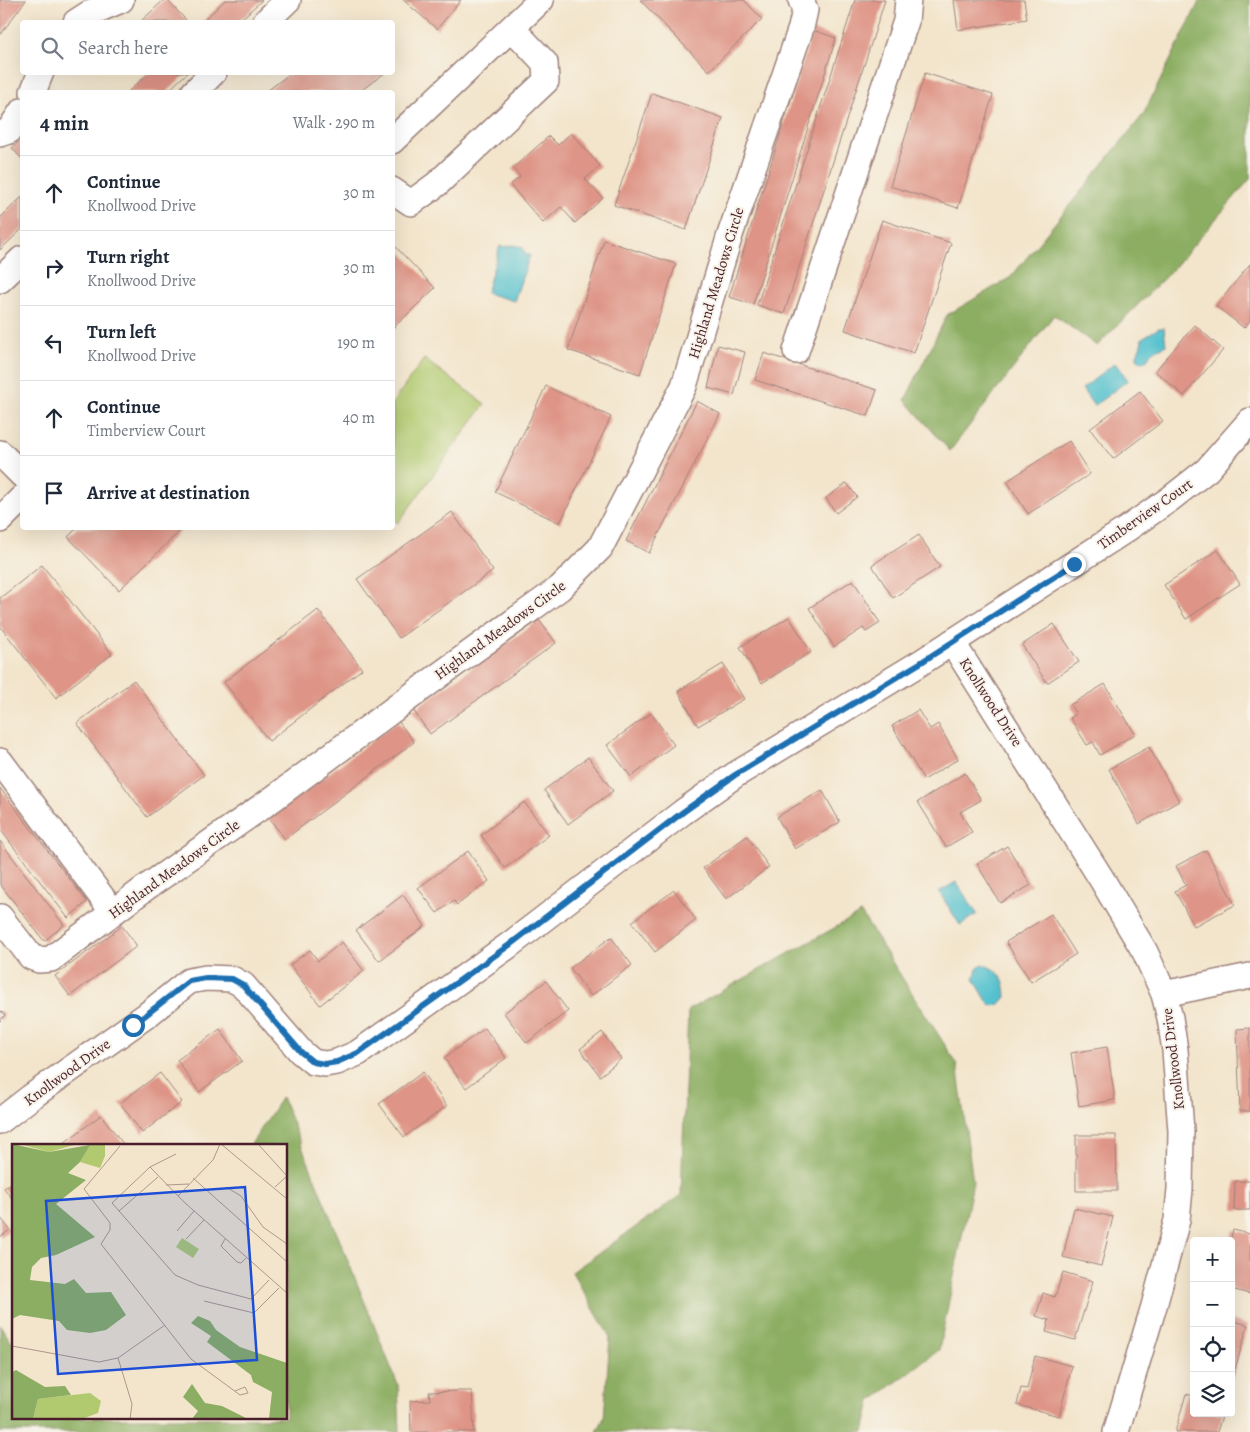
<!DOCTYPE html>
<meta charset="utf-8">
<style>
:root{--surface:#fff;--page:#f2f2f3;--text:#1f2937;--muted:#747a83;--line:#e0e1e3}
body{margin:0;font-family:Alegreya,serif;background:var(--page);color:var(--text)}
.controls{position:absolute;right:15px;bottom:15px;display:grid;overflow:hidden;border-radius:5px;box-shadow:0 5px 20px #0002}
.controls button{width:45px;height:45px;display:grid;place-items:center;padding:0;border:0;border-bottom:1px solid var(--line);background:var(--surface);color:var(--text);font:25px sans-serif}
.stop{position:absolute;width:15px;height:15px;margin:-11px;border:4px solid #1f6fb2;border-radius:50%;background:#fff}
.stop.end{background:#1f6fb2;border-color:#fff;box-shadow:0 1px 5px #0008}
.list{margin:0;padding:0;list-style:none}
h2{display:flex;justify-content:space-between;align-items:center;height:65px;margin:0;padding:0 20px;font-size:21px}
h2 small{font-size:16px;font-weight:400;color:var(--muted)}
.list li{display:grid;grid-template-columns:32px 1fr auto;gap:15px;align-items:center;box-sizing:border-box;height:75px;padding:0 20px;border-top:1px solid var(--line)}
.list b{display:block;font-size:19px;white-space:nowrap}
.list p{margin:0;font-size:16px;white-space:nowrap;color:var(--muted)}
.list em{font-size:16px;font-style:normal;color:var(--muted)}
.icon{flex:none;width:28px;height:28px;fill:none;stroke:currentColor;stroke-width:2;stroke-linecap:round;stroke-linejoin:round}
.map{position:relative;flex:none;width:1250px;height:1432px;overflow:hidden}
.search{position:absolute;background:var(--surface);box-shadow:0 5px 20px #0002;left:20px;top:20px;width:375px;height:55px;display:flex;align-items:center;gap:12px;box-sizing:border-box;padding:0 18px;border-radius:5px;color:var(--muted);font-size:19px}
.panel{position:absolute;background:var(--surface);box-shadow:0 5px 20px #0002;left:20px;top:90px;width:375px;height:440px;border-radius:5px}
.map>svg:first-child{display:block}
</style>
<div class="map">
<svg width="1250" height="1432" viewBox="0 0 1250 1432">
<rect width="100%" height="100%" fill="#f7f3e8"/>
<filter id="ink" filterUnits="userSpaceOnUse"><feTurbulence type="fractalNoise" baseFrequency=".02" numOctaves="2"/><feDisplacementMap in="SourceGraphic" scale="10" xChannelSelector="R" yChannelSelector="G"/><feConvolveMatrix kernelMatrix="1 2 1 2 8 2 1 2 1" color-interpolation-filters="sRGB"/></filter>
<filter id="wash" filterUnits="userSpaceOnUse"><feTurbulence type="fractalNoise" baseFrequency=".0096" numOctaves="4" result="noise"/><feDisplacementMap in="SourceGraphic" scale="20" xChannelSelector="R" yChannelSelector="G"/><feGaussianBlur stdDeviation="1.12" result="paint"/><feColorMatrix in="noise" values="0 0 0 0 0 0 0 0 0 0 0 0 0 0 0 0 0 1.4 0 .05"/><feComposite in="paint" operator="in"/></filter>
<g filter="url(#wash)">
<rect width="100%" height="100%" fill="#f3e5cc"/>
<path fill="#b1ca70" stroke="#7e744e" d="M424,359l61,45 -87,119 -6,-5 1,-116z"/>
<g fill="#8cae62" stroke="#6b6646">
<path d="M1200,0h50v179l-76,89 -77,78 -43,-31 -104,136 -45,-51 42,-85 64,-38 132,-162z"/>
<path d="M861,913l96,151 16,118 -34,168 -68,51 -7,31h-267l7,-14 6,-81 -38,-65 109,-77 7,-185z"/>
<path d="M282,1097l116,288 2,47h-400v-107l14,21v72h272v-272h-36z"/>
</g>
<g fill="#55c1ce" stroke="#50707c">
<path d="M513,245l9,2 4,8h4l-16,46 -28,-8 14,-47 5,1z"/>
<path d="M1159,328h5l2,17 -15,8 -5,8 -4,1 -5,-4c0,-8 5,-11 5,-20z"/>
<path d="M1115,363l13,17 -34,26 -12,-17z"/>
<path d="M956,882l21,32 -17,11 -21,-33z"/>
<path d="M982,964c19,7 23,14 24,33l-7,8 -7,1 -5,-5 -13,-22 3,-10z"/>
</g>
<g id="blocks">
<g fill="#de9486">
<path d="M0,0h26l-26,35z"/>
<path d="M164,0h3l20,21 -2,1h-45z"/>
<path d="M225,0h37l-24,22h-36z"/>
<path d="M403,0h58l-24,29z"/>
<path d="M640,0h104l18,19 -53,52z"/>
<path d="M855,0h30l-101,314 -27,-9z"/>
<path d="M954,0h70l3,19 -69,11z"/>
<path d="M813,30l23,8 -83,266 -24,-7z"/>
<path d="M150,72h38l-21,20h-39z"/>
<path d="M292,72h94l-27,20h-91l-1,-1z"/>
<path d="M925,73l68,22 -35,113 -68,-22z"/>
<path d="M652,93l71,25 -37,112 -72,-25z"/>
<path d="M571,133l29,33 -15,13 18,19 -28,25 -14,-16 -18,16 -33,-38 10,-8 -7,-9 36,-32 9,9z"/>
<path d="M22,139v20l-10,-11z"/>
<path d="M22,197v32l-22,21v-32z"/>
<path d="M882,220l69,23 -37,110 -69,-23z"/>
<path d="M604,240l72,24 -36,110 -72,-24z"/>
<path d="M392,243l43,45 -43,41z"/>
<path d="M1250,264v57l-6,7 -28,-22z"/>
<path d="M1195,325l28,25 -39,46 -29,-25z"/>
<path d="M718,345l27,7 -11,43 -26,-7z"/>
<path d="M764,353l113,37 -9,26 -113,-36z"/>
<path d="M546,386l65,31 -51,106 -65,-31z"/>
<path d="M1140,391l23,30 -50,38 -23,-30z"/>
<path d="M697,401l23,13 -71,139 -23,-12z"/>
<path d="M1069,441l21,33 -62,40 -21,-33z"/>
<path d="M847,483l10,14 -21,16 -10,-15z"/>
<path d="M452,512l41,59 -94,67 -42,-59z"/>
<path d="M77,528h106l-64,62 -51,-53z"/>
<path d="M919,535l21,32 -47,31 -21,-33z"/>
<path d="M1218,550l22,34 -54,35 -22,-34z"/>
<path d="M42,565l70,89 -56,44 -56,-72v-28z"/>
<path d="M853,580l27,43 -14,9 -3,-4 -29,19 -25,-39z"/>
<path d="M318,610l44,59 -93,72 -45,-59z"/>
<path d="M789,617l22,35 -49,31 -22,-36z"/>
<path d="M539,620l17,23 -126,91 -17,-24z"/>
<path d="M1054,624l25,38 -32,21 -25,-38z"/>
<path d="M723,664l21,35 -46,27 -20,-35z"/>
<path d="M134,680l70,95 -57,42 -70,-94z"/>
<path d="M1105,684l30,50 -35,21 -7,-13 -6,3 -17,-27 6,-4 -6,-9z"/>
<path d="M918,710l12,19 8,-5 20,35 -34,21 -32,-54z"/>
<path d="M651,713l23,32 -43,32 -24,-32z"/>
<path d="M398,721l16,21 -129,97 -16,-21z"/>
<path d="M1149,747l30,54 -40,23 -30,-55z"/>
<path d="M588,757l25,34 -45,33 -24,-34z"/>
<path d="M965,773l16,27 -21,12 12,20 -26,15 -28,-45z"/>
<path d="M0,788l87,114 -19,16 -68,-89z"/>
<path d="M822,790l18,32 -45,27 -18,-32z"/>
<path d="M524,802l25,33 -44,33 -24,-33z"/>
<path d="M747,836l22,31 -43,32 -23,-31z"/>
<path d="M0,841l64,84 -20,16 -44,-57z"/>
<path d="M1007,846l24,39 -31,18 -23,-39z"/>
<path d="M1206,850l29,55 -41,21 -19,-35 11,-6 -10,-19z"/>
<path d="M468,851l21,30 -32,24 -3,-4 -17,12 -19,-25z"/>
<path d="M674,890l22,30 -41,32 -23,-30z"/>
<path d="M403,895l22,31 -46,35 -23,-31z"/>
<path d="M1051,914l25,40 -45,28 -25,-40z"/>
<path d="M122,926l15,20 -67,50 -15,-20z"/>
<path d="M611,937l21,28 -41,31 -21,-28z"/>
<path d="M342,942l22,29 -44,34 -30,-40 20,-15 8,11z"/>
<path d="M546,981l22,30 -41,32 -23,-30z"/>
<path d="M0,1010l5,5 -5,6z"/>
<path d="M485,1028l21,30 -40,30 -22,-30z"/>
<path d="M1250,1028v83h-10l-3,-82z"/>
<path d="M220,1029l22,32 -43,31 -22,-32z"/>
<path d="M602,1032l19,27 -21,17 -20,-27z"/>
<path d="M1107,1047l8,53 -36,6 -8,-53z"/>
<path d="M423,1072l24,34 -43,31 -25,-33z"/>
<path d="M160,1073l22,29 -40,31 -22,-30z"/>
<path d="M101,1115l23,30 -64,1z"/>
<path d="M1076,1135h40l1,56h-41z"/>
<path d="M14,1181v20l-10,-13z"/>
<path d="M1235,1181h15v29h-16z"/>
<path d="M1074,1208l39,9 -12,49 -38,-9z"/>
<path d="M0,1217l10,13 -10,7z"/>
<path d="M1233,1230l17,4v60l-19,-5v-48h-1z"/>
<path d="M1063,1272l30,9 -18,59 -29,-8 3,-12 -13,-4 7,-23 12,4z"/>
<path d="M1231,1320l17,5 -16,54h-1z"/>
<path d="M1035,1356l37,10 -13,50 -42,-11 4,-17 6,1z"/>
<path d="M456,1391h16l2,41h-63l-1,-31 20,-1 -1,-8z"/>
<path d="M1186,1394l8,2v17h29l-6,19h-42z"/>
</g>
</g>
</g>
<g filter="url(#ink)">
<use href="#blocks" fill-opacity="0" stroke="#9e827c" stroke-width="1"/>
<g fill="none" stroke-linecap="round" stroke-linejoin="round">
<defs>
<g id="minor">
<path d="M76,22l14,-9 31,-13"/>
<path d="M265,22l23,-22"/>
<path d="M33,92l8,-20"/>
<path d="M194,92l20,-20"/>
<path d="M0,134l9,-3 13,-20"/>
<path d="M392,141l149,-141"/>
<path d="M392,190l19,13 26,-19 109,-103 -1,-18 -33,-35"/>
<path d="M0,280l22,-21"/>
<path d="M796,351l110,-330 2,-21"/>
<path d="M0,453l22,22"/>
<path d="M0,520l22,-22"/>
<path d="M952,642l149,236 44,74 19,42 6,24 5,32 6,81 -1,58 -3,31 -23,86 -38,126"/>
<path d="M0,761l113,151"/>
<path d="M0,917l31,40 8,3 12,-1 93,-70 130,-91 167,-124 119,-86 40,-40 84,-162 46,-151 71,-207 4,-18 -4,-10"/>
<path d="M1164,994l86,-18"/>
<path d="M0,1121l31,-24 116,-82 42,-34 17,-3 26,1 11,6 58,67 12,10 12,2 12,-2 21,-9 150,-107 175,-134 52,-37 185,-112 201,-130 49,-34 37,-29 43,-49"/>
</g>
</defs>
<use href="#minor" stroke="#9e827c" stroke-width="28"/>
<use href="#minor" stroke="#fff" stroke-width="25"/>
</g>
</g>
<g fill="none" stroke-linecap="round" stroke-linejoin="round" filter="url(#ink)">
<path stroke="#1f6fb2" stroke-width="6" d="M133,1025l56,-44 17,-3 26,1 11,6 58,67 12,10 12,2 12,-2 21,-9 150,-107 175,-134 52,-37 185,-112 154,-99"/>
</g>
<g text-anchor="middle" stroke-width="4" stroke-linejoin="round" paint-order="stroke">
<g font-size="15" fill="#4a1f2b" stroke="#f7f3e8">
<text transform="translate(716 283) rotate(-73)" y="5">Highland Meadows Circle</text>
<text transform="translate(1145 514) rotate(-35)" y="5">Timberview Court</text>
<text transform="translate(500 630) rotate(-36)" y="5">Highland Meadows Circle</text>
<text transform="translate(991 702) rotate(57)" y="5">Knollwood Drive</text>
<text transform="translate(174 869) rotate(-36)" y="5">Highland Meadows Circle</text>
<text transform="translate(1173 1059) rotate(-97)" y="5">Knollwood Drive</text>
<text transform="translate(67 1072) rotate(-36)" y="5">Knollwood Drive</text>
</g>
</g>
<g transform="translate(12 1144)">
<rect width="275" height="275" fill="#f3e5cc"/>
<path d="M8,0h58l-29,8zM78,0h15v12l-5,12 -20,-6zM170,94l17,11 -6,9 -17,-11zM78,249l11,8 -3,12 -16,6h-49l5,-20z" fill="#b1ca70"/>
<path d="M0,0l37,8 41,-7 -10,17 -12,11 18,7 -30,24 39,33 -39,18 -15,3 -9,9 -2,13 35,4 9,-5 12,14 25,-1 15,23 -20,15 -16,3 -23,-3 -8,-9 -39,-6 -8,4zM186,172l12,5 6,9 24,17 47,16v56h-18l3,-27 -19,-10 -2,-7 -44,-33 4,-6 -20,-13zM4,226l29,17 20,-1 6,9 -33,4 -5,20h-21v-47zM180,240l13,19 17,3 26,13h-56l6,-8 -15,-14z" fill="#8cae62"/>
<path fill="none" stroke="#af968c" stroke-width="1" d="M209,0l66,55M246,0l29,32M108,2l-36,43 26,34v7l-9,14 90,115 49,36 8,-2 -3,-6 -10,4M164,10l-26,13 -38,36 63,72 23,10 53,14 18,-19M138,23l34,35 103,91M181,34l94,84M154,41l23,-1M214,43l15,9 22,31 24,17M263,43l12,-11M166,52l35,-36 7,-16M107,67l39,-34M165,87l17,-20M174,95l18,-19M213,95l-4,7 16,16 4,1 5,-5M192,157l50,12 25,-25M0,202l87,16 19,-4 47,-33M106,214l14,46 -2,15"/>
<path fill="#1d4ed8" fill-opacity="0.15" stroke="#1d4ed8" stroke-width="2.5" d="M233,43l12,173 -199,14 -12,-173z"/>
<rect width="275" height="275" fill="none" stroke="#4a1f2b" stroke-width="2.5"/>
</g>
</svg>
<div class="controls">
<button>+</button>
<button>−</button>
<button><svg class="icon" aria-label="locate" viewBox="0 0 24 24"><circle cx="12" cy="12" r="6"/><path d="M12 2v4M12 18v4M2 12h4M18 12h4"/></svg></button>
<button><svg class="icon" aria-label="layers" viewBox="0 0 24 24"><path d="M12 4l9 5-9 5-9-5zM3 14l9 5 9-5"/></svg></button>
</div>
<div class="stop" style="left:133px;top:1025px"></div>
<div class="stop end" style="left:1074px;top:564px"></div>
<div class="search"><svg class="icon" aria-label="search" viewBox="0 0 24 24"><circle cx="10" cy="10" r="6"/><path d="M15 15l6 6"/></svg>Search here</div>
<section class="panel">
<h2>4 min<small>Walk · 290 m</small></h2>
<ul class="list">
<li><svg class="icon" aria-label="ahead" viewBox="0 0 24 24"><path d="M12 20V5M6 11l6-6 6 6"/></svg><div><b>Continue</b><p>Knollwood Drive</p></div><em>30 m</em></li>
<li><svg class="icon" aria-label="right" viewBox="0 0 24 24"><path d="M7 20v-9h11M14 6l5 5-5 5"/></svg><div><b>Turn right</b><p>Knollwood Drive</p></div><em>30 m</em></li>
<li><svg class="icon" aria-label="left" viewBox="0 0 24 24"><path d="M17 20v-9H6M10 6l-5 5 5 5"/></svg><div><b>Turn left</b><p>Knollwood Drive</p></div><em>190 m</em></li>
<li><svg class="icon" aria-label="ahead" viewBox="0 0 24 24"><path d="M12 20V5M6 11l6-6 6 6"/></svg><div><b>Continue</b><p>Timberview Court</p></div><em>40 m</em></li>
<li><svg class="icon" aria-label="arrive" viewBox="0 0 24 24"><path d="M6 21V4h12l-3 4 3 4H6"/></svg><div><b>Arrive at destination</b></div></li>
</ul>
</section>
</div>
